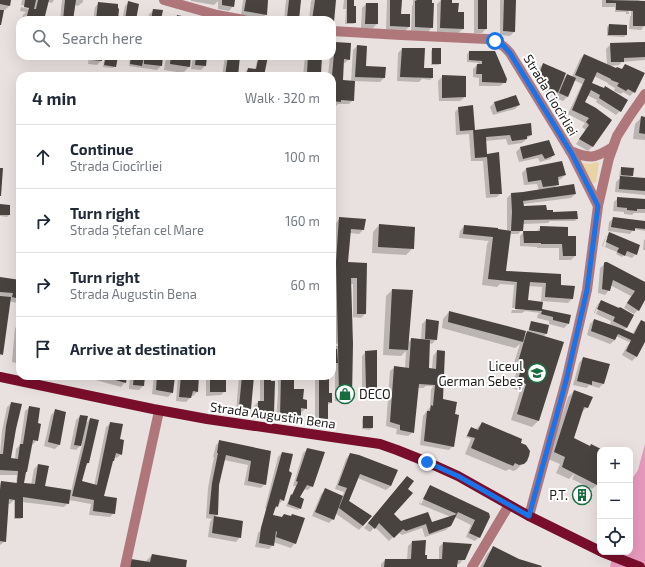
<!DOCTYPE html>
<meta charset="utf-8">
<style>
:root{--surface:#fff;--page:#f6f6f7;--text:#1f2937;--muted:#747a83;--line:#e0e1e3}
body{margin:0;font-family:"Exo 2",sans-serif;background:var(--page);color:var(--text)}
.controls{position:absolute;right:12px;bottom:12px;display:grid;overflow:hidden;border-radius:8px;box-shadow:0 4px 16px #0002}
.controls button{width:36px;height:36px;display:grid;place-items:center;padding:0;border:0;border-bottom:1px solid var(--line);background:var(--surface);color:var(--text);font:20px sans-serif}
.stop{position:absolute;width:12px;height:12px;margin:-9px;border:3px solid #1a73e8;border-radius:50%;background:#fff}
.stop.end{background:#1a73e8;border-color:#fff;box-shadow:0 1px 4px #0008}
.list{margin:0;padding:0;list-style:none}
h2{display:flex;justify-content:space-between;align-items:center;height:52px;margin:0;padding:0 16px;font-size:17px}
h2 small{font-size:13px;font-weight:400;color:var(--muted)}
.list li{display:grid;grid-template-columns:26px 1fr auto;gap:12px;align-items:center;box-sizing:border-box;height:64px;padding:0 16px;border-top:1px solid var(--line)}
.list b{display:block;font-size:15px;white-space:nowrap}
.list p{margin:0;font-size:13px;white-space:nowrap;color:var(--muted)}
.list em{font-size:13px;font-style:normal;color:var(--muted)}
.icon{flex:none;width:22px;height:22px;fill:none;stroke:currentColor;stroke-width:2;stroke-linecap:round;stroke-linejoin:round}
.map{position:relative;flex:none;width:645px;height:567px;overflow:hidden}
.search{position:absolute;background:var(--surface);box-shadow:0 4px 16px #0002;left:16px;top:16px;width:320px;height:44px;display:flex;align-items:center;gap:10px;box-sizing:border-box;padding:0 14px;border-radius:12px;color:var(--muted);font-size:15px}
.panel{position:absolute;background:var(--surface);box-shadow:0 4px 16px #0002;left:16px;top:72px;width:320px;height:308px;border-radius:12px}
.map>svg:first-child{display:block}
</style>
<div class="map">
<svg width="645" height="567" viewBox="0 0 645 567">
<rect width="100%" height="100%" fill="#e9e1df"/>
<path fill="#e9d2a4" d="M597,162l2,1 -3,19 -3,1 -11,-18 1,-2 6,1z"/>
<path fill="#e799bd" d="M645,444v123h-35l3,-15h17v-70l8,-12z"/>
<g fill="#0003" fill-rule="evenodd">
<path d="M0,0h10l-1,6 -4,4h-2l-3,13z"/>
<path d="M22,0h32l-2,3 -4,-1 -5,18h-21l1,-5 3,-3 -6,-1 1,-4 8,2 2,-2 -10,-2z"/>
<path d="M62,0h21v2l-5,4 -3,-1 -2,15h-13z"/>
<path d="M191,0h43l-1,6 -4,5 -11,-2v-8l-4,4 -23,-4z"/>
<path d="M243,0h24l-1,14 -4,5 -21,-4z"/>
<path d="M286,0h14l-3,20h-13z"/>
<path d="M312,0h23l-2,22 -1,1v-3h-23l2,-19z"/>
<path d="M344,0h9l2,23 -2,1h-8l1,-15h-3z"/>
<path d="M387,0h14l-1,15 9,12 -4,4 -19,-1z"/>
<path d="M413,0h18l1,27 -4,5 -17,-1 1,-25 1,-1z"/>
<path d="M441,0h10l-1,4 13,25 -5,4 -21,-1v-28z"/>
<path d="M474,0h12v29l-4,4h-8z"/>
<path d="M500,0h15l-1,32 -4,4 -10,-1z"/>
<path d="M602,0h38l-2,2h7v23l-4,5 -12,-1 1,-13h1v-12h-3l1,10h-3v-2h-11v-5h-13z"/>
<path d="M129,2l6,18h-13l3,-14z"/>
<path d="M99,3l18,17h-24l2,-13z"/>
<path d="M366,4l11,20 -4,4h-12l1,-20z"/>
<path d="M154,10l6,10h-12l1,-6z"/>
<path d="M609,25l17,10 -2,2 -17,-1v-9z"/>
<path d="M20,29v20l-4,-1z"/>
<path d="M645,42v18l-23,2 -3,3 -10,1 25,26 -4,4 -7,-4 -2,2 -7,-3 1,-3 -7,-4v-1l-14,-7 -3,7 29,28 -4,4 -20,-13 1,-2 -10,-5 -3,7 27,19 -19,26 -4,4 -12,-7 10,-14 -4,-3 3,-4 -17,-9 14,-30 -8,-4 -6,16 -5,5 -7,-3 2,-7 -5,5 -11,-5 1,-3 -7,-3 2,-5 -3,-1 4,-11 4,-4 19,16 5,-5 5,2 8,-18 4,-4 23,10 -1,-16 5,-5z"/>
<path d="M335,43l15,1 -1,15 -4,4h-2l-1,18 9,1 2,-32 4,-4 8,21 19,11 -4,4 -26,-1 -1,19 -4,4h-11l-2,2 -4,-1v-29h-4l2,-20h2v-10z"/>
<path d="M402,49l30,29 -2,2 -7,-1v-1l-4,4 -22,-1 1,-28z"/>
<path d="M433,49l7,15 -2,1h-7v-14z"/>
<path d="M469,52h14l22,30 -5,4h-21v-8l-6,-1v-8l6,-6 -12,-1v-8z"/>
<path d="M89,56h12v5l-4,4 -9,-1z"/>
<path d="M105,56h12l-2,10 -2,2 -10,-1z"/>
<path d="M130,56h32l-1,10 -4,4 -28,-4z"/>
<path d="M166,56h24l-1,11 -6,6 -19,-3z"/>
<path d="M193,56h13l-1,10 -4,4 -10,-1z"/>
<path d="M225,56h14l-2,20h-15z"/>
<path d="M258,56h9l-4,20h-22l7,-7 7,1z"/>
<path d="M305,56h16l-1,18 -3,2h-14z"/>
<path d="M443,76l22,21 -5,4h-21l-1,-20z"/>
<path d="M494,103l25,2 -4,4 -22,6 -3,-8z"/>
<path d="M459,108l15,23 57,4 -9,8 -14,2 -2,-6 -21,2 1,14 12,-2 3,40 -4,4 -11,1 -3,-37h-12l-2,-27 -13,1 -1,-23z"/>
<path d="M642,117l3,1v22l-12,-1 2,-15z"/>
<path d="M520,148l34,7 -4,4 -10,3 -2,-4 -19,4 -3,-10z"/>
<path d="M622,168l11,1 -1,7 -2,2 15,1v16l-30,-3 1,-10 5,-5h-2l1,-7z"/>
<path d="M526,169l39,6 -4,4 -4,1 1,4 -5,5 22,5 -4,4 -48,6v5l23,2 31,8 -2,2h-25l-2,2 -25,1 -1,6 -4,4h-8l-5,40 55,12 12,13 -4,4 -26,-2 -2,11 2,-2 26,14 -4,4 -15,-4v-3l-12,-3 1,-4 2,-1 -15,-2 -3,2h-11l1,-3h12v-2h-12l2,-23 -14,-1 -3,3 -15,-2 5,-41 2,-3 -30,-3 1,-7 4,-5 33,3 10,2v-33l4,-4 28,-3 -2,-7 -13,1 -2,-12zM528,286l14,1 -1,16h-14z"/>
<path d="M618,198l27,2v13h-11l-2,2 -8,-1v-2l-11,-1 1,-9z"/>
<path d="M0,205l9,1v9l-2,2 -7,-1z"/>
<path d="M340,218l25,2 -2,10 -4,4 -9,-1 -3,29 -1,1 20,1 -1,50 -4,4 -8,-1v-33h-3l2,60 -1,53 -4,4h-12v-35h-3v-101l4,-42zM351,343v2l-18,1v-2z"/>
<path d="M614,218l31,4v9l-11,-2 -4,5 -22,-3 1,-9z"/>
<path d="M379,225l34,23 -7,7 -34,-2 1,-21z"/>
<path d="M541,227l26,10 8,19 -4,4h-12v-12h-22v-1l-17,-1v-10l4,-4h12z"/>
<path d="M609,234l27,20 -4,4 -8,-3 -2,2 -6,-3 1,-2 -15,-6 3,-8zM606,237h2l-3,10 -2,-1z"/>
<path d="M645,239v11h-2l1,-10z"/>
<path d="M606,263l39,20v15l-7,12 -4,4 -10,-6 7,-12 -21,-11 -1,5 -4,5 -7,-2 2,-25z"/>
<path d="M0,279l20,2v19l-3,3 -8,-2 -7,53 -2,2z"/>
<path d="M392,290l16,53 3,-4 10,1 1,-16 4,-4 10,19 -4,5 -3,-1 -1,26 4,1 1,-14 4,-5 5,49 12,15 -1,31 -4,4 -29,-5 3,-29 7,-9 1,-17 2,-4h-7l-3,2h-5l-5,44 -5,4 -12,-2 1,-5 -11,-3 4,-55 5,-4 10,1 1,-17 -5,5 -18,-1 3,-59z"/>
<path d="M601,301l31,14 -6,13 -3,3 9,4 5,-9 4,-5 4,2v17l-9,17 -4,4 -10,-6 5,-9 5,-6 -3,2 -13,-6 -1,4 -5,4 -23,-9 3,-11 4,-4 16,5 1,-4 -17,-8 3,-8zM598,305h2l-4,9 -1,-1z"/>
<path d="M19,312h1v52l-8,-2 3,-34 4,-3h-1z"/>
<path d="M449,312l74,24 5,-4 2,-8 2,-2 14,12 -3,3 -5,84 -6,6 -21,-7 9,-29 -8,-3 5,-18 -5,-1 8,-25 -5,4 -73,-20 1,-9z"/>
<path d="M366,352l10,35 -4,5h-10v-36z"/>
<path d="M583,358l25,7 -5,19 -4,4 -10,-3 -2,3 -14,-3 6,-22z"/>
<path d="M92,376h34l-1,6 -4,5 -29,-8z"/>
<path d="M130,376h14l-1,10 -4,4 -10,-1z"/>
<path d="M154,376h20l-2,17 -4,4 -16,-3z"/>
<path d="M178,376h20l-1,16 -4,4h-2l-1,2 -4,4 -10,-1z"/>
<path d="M206,376h24l-4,4h-1v11l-4,4 -15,1z"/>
<path d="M239,376h14l-3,32 -5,5 -9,-2z"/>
<path d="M260,376h9l4,38 -5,4 -13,-1 -1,-11 4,-4h2z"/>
<path d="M278,376h15v14l9,10 4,8 -4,4h-2v6l-4,4 -20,-1 2,-28z"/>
<path d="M315,376h13v18l3,8 -4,4v13l-5,4 -7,-1z"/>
<path d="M574,391l13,16 -7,7 -7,25 17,8 10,3v28l-3,7 -5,4 -20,-10 3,-6 -6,6 -13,-6 4,-9 -12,-5 20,-62z"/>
<path d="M12,403l3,25 -5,31 5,1 1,-11 4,-4 5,-34 5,-4 7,16v17l-5,5 -1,-1 -6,29 -3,11 9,1 3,-16 4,-4 6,22 27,4 11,-47 -6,6 -6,-1 6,-29 4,-4 5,8 5,-5 -2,44 -3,4 -4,15 13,4 12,-59 5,-4 8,16 2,15 -4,4 -3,-1 -1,4 -2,2 -9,34 12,16 -4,4 -21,-2 2,-11 -22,-4 -1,3 -4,4 -42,-5v16l-2,1h-6v-19l-4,4h-3l-2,37 -5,4v-61l1,-1 15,1 1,-9h-17v-21l2,-23 5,-24z"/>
<path d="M55,411l10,2 -6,32 -4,4 -11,-3 7,-31z"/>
<path d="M364,417l8,11 -2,2 -8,-1v-10z"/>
<path d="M482,423l37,21 7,16 -10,10 -3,1 -4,-2 -3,2 -41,-17 6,-15 -5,-2 3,-7 2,-2 4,2z"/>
<path d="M220,441l50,10 -5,33 -4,4 -17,-3 4,-20 -24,-5 -6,25 -1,30 -3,2 26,20 -4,5 -28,-5 2,-15 2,-3 -6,-1 2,-30 6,-31h-1l3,-12z"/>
<path d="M308,449l4,37 -4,4 -5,-1 -4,9 1,10 -2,2 -12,-4 4,-9 2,-1 4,-10h-3l10,-33z"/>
<path d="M282,453l5,19 -4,28 -4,4h-1l-1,3 -4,3 -1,5 9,3 3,-3 11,28 -4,5 -18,-6v3l-4,4 -14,-2 3,-14 2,-2 6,-22 -1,-1 13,-51z"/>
<path d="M350,454l41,32 -5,4 -28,-12 -10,23 15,25 -4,4 -24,-17 -2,6 -4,4 -17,-7 9,-22 5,-4 16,7 2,-5 -9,-3 11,-30z"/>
<path d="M402,482l-9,32 8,8 30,1 20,-6 -32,-13 7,-14 -6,13 1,1 8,-14h-2l3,-4 58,28 -9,23 -4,4 -9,-4 5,-12 -16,-8 -5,9 -4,4 -21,7 -3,-9 -20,7 -4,-3 -9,9 -14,-14 -5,5 -6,-4z"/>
<path d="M580,489l3,13 -2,1 -7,-3z"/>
<path d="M412,542l12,14 2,3 13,1v-13l4,-4 21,16 -5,5h-2l-1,3h-75v-3l4,-4h22l1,-14z"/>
<path d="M493,548l26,12 21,7h-60l7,-13z"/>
<path d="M152,555l33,12 -40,-5z"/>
</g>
<g fill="#48433f">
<path d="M0,0h11l-1,6 -10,-2z"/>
<path d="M25,0h11l-2,9h2l2,-9h11l-5,20h-18l3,-12 -5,-1z"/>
<path d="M65,0h11l-3,20h-10z"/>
<path d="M222,0h13l-1,7 -12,-2z"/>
<path d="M246,0h22l-1,15 -23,-4z"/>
<path d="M289,0h12l-2,20 -12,-2z"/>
<path d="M315,0h21l-2,22h-2v-2h-20z"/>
<path d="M347,0h7v6h2v17h-9z"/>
<path d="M390,0h12l-1,14h9v13l-20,-1z"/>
<path d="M417,0h15v3h2l-1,25 -18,-1v-26z"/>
<path d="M441,0h11v3h7l-1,9h6v17l-24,-1z"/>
<rect x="478" y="0" width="9" height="29"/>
<path d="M504,0h12l-1,32 -12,-1z"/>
<path d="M606,0l39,1v25h-12v-15l-17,-1v-7h-10z"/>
<path d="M128,1l11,3 -3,16h-11z"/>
<path d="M98,2l20,2v4l1,1 -1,11h-22z"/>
<path d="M366,3h12v21h-13z"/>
<path d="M153,9l10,1 -2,10h-10z"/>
<path d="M0,10h4l-3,15h-1z"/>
<path d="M177,15l10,2v3h-11z"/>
<path d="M609,24l18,1v10h-19z"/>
<path d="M335,42l16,1 -1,17 -6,-1 -1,21 12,1 -1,20 -13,-1v2l-9,-1v-25z"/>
<path d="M645,42v15l-21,1v4h-13l-1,-19z"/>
<path d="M357,45l10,1 -1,20 20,1 -1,11 -30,-1z"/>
<path d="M402,48h23l-1,20h9v10l-33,-1z"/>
<rect x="432" y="48" width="9" height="16"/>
<path d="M469,51h26l12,28 -1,4 -24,-1v-8h-6l1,-10h5v-3l-13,-1z"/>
<path d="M584,54l32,14 1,-1 5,2 3,-5 20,9 -10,20 -7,-4 -2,2 -9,-5 2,-3 -8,-3v-1l-14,-7 -5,11 12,5 1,-2 23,14 -7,12 -22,-14 1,-3 -9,-5 -6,12 11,6 16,12 -19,27 -14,-8 10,-14 -3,-3 3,-4 -17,-8 13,-31 -10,-4z"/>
<path d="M92,56h10v5l-10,-1z"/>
<path d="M106,56h12l-2,11 -12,-2z"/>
<path d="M131,56h13l-2,10 -12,-2z"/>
<path d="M144,56h19l-1,10 -18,-2z"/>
<path d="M171,56h20l-1,11 -20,-3z"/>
<path d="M196,56h11l-1,10 -11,-1z"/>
<path d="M228,56h12l-2,20h-13z"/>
<path d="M259,56h9l-4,20h-18l2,-8 8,1z"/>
<path d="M308,56h14l-1,18h-14z"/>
<path d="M543,63l23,10 -8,20 -12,-6 1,-3 -7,-3 2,-5 -3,-1z"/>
<path d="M275,72l10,2 -1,2h-9z"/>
<path d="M567,74l9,4 -8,19 -9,-4z"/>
<path d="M442,75l24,1v21l-24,1z"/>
<path d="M516,95l4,10 -23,7 -3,-10z"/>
<path d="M473,105l2,25 56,-7 1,12 -5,1v3l-15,2 -2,-6 -24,2 1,17 12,-2 3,42h-12l-3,-37 -12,1 -2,-28 -13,1 -2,-24z"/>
<path d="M641,116l4,1v17l-6,-1z"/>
<path d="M549,140l6,15 -10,4 -3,-5 -19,5 -3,-12z"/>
<path d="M562,161l4,14 -8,2 1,8 -16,2 -2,-7 -13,2 -2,-14z"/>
<path d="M621,167l13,1 -1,8 -12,-1z"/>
<path d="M0,168h3l-2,28h-1z"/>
<path d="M620,176l25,2v13l-26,-2z"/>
<path d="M574,184l2,10 -53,7 1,5 22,-1 1,5h6v2l24,-1 1,8 -54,1 -1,11h-12l1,-19 -1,-19 12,-1z"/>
<path d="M617,197l28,2v10h-8v2l-10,-1v-2l-10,-1z"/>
<path d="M0,204l10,1v10h-10z"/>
<path d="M339,217l27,2 -2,11 -13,-1 -3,33 19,1 -1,51h-9v-36h-6l2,66 -1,53h-13l-1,-52 -2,-83z"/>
<path d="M613,217l32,4v8l-10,-1v3l-24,-4z"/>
<path d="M379,224l36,3 -1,22 -36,-2z"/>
<path d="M464,225l34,3v1l13,2 -5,40 55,3v11l14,1 -2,13 -28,-2 1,-14 -16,-1 -2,18 15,2 -1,7 29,6 -2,9 -16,-4v-3l-12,-3 1,-3 -27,-2 2,-27 -29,-3 5,-42 -30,-3z"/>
<path d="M540,226l28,1v9h8v20h-13l-1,-12h-21v-1h-17l-1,-12h17z"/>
<path d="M609,232l31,13 -3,10 -10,-4 -2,5 -8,-4 2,-4 -13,-6z"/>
<path d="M605,262h2l38,20v18l-6,11 -12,-8 8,-12 -22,-11 -3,11 -8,-2 2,-26z"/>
<path d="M0,277l20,3v19l-8,-2 1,-4 -13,-1z"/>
<path d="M392,289l21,1 -5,60 -19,-1z"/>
<path d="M0,296l11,1 -8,58 -3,-1z"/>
<path d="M601,300l18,8 1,-1 14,8 -7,13 -14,-7 2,-4 -18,-8z"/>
<path d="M449,311l77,20 -3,11 -75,-20z"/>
<path d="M426,319l13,2 -2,19 -12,-1z"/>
<path d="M594,319l26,9 14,6 7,-14 4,2v20l-8,15 -11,-6 5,-11 -13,-6 -3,6 -24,-9z"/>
<path d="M531,321l18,4 -2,9 -18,-4z"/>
<path d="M19,326h1v33l-4,-1z"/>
<path d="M527,331l37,11 -25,79 -22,-7 9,-30 -9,-2 6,-18 -5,-2z"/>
<path d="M411,338l19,2 -1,28 7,1 1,-19 8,1 -2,48 14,3 -2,12 4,1 -5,32 -30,-6 3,-30h3l1,-6 2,1 2,-21 -16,-1 -5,49 -14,-3v-5l-10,-3 4,-56 15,2z"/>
<path d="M332,349h5l1,14h-6z"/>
<path d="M377,350v38h-11l-1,-37z"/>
<path d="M583,357l27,7 -6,20 -12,-3v4l-15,-4z"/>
<path d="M101,376h26l-1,7z"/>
<path d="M134,376h11l-1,10 -11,-1z"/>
<path d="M157,376h18l-2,17 -17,-3z"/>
<path d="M181,376h18l-1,16 -5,-1 -2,7 -12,-1z"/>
<rect x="210" y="376" width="16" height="16"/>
<path d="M242,376h12l-3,33 -12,-2z"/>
<path d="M264,376h6l1,5h4l-1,33 -16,-1v-12h6z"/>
<path d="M281,376h13v13h10l-1,10 4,1v9l-6,-1v10l-21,-1z"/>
<path d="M319,376h10v17h3v10l-4,-1v17l-9,-1z"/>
<path d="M574,390l19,7 -5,11 -4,-1 -10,31 16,8 -6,13 7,-15 12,6h-3v30l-3,5 -35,-18 3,-10 -11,-5z"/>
<path d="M11,402l11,2 -6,25 -5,29 7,1 2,-15h3l6,-38 11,2 -2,15 3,1 -3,17 -5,-1 -6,32h-1l-2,11 11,1 3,-20 11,2 -4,20 26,4 -2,14 -46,-7v21h-8v-18l-6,-1 -3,43 -6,-1v-51l1,-9 16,2 1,-12 -18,-1v-16h3l3,-28z"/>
<path d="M55,409l11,3 -6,33 -12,-3z"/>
<path d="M80,415l8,1 -7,30 -7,-1z"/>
<rect x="363" y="416" width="10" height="12"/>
<path d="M90,418l9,2 -10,43h-2l-5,18 15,4 13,-63 13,2 -3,15 4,1 -2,15 -6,-2 -2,8h-1l-9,35 13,2 -2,16 -22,-3 1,-11 -22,-4 13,-54z"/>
<path d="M482,422l40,17 -1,4 5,2 4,6 -1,5 -2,5 -3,3 -5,1 -4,-2 -2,3 -42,-18 4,-10 -8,-2 4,-9 7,3z"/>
<path d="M219,440l52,11 -5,34 -18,-4 3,-20 -25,-6 -7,30 -1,30 -9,-1 3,-31 6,-30h-1z"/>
<path d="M307,448l18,4 -12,35 -6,-2 -7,12 4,2 -3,10 -13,-5 3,-10 1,1 6,-13 -2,-1z"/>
<path d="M282,452l11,2 -4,17 3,2 -8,28 -4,-2 -2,8 -2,-1 -3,9 9,2 2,-3 7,2 1,-2 13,4 -9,26 -20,-7 1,-5 -1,-1 -2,15 -15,-3 2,-15z"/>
<path d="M350,453l9,2 39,15 -7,16 -31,-12 -11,27 23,15 -9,10 -24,-18 8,-20 -9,-3z"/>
<path d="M407,476l7,5 -6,8 5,4 -19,21 7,7 27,-9 4,10 25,-8 -34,-15 7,-14 59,28 1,4 -10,21 -11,-5 6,-13 -17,-8 -7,14 -22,8 -3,-10 -20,7 -3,-2 -9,9 -15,-15 -4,6 -7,-6z"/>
<path d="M325,488l18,8 -9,24 -19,-8z"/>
<path d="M580,488l9,4 -5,10 -9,-4z"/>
<path d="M214,516l29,5 -2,17 -29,-5z"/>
<path d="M426,540l-1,15h2v4h15l1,-17 29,2 -7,16h-7l-1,7h-73l1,-8h26l1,-18z"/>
<path d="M493,546l26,13 23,7 -1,1h-58z"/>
<path d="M152,554l35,6 -1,7h-56l1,-8 19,3z"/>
</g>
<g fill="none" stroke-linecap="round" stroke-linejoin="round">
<g stroke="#b0777b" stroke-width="10">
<path d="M164,0l53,15 27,5"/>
<path d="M332,31l69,4 86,4c11,2 15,5 23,14l62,101 26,52"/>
<path d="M570,151c20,8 24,8 43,-4"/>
<path d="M529,516l37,-135 21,-91 11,-84 11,-48 8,-22 12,-19 16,-23"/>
<path d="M125,567l34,-156"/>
<path d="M472,567l37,-62"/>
</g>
<g stroke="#790e2a" stroke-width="10">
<path d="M0,377l153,32 54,10 173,25 17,6 30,12 31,14 71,40 71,35"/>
<path d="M602,552l38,15"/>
</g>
</g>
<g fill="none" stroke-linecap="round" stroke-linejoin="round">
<path stroke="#1a73e8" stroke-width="5" d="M427,462l31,14 71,40 37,-135 21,-91 11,-84 -26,-52 -62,-101 -7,-8 -8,-4"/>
</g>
<defs>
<symbol id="university-ring" viewBox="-11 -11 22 22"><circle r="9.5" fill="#fff" stroke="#186d3e" stroke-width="1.5"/><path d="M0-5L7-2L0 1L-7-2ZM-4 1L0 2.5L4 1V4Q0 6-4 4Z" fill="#186d3e"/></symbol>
<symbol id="shop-ring" viewBox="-11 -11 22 22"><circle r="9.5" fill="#fff" stroke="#186d3e" stroke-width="1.5"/><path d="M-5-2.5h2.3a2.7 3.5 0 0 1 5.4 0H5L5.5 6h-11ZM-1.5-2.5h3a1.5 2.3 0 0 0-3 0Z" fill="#186d3e"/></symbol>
<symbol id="building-ring" viewBox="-11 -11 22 22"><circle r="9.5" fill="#fff" stroke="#186d3e" stroke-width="1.5"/><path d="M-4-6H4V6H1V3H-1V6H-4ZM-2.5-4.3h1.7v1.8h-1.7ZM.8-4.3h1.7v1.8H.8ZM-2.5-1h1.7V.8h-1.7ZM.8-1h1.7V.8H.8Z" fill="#186d3e"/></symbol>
</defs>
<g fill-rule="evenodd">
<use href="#university-ring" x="526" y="362" width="22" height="22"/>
<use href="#shop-ring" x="334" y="383" width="22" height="22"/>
<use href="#building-ring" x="571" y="484" width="22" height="22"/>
</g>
<g text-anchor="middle" stroke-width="4" stroke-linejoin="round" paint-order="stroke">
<g font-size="13" fill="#1f1c1b" stroke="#fff">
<text transform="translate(551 95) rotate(59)" y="5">Strada Ciocîrliei</text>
<text transform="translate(273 415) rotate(8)" y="5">Strada Augustin Bena</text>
</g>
<g font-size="13" fill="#1f1c1b" stroke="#fff" text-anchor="end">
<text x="523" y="371">Liceul<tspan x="523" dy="15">German Sebeș</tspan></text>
<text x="359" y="399" text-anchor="start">DECO</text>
<text x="568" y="500">P.T.</text>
</g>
</g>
</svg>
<div class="controls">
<button>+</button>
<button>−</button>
<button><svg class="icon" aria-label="locate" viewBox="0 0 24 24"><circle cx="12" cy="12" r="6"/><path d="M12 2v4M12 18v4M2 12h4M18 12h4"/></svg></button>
</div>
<div class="stop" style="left:495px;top:41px"></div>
<div class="stop end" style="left:427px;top:462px"></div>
<div class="search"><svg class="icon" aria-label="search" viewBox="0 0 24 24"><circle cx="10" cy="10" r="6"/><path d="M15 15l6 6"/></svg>Search here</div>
<section class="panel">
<h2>4 min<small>Walk · 320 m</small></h2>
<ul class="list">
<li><svg class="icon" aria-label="ahead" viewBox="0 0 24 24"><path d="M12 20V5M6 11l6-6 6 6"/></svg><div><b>Continue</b><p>Strada Ciocîrliei</p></div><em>100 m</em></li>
<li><svg class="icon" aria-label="right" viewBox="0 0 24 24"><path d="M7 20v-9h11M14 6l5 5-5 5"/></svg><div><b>Turn right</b><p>Strada Ștefan cel Mare</p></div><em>160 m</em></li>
<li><svg class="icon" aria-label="right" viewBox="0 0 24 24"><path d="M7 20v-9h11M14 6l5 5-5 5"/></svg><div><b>Turn right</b><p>Strada Augustin Bena</p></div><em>60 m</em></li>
<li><svg class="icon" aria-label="arrive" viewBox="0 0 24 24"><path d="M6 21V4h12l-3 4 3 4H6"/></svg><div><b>Arrive at destination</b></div></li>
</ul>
</section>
</div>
